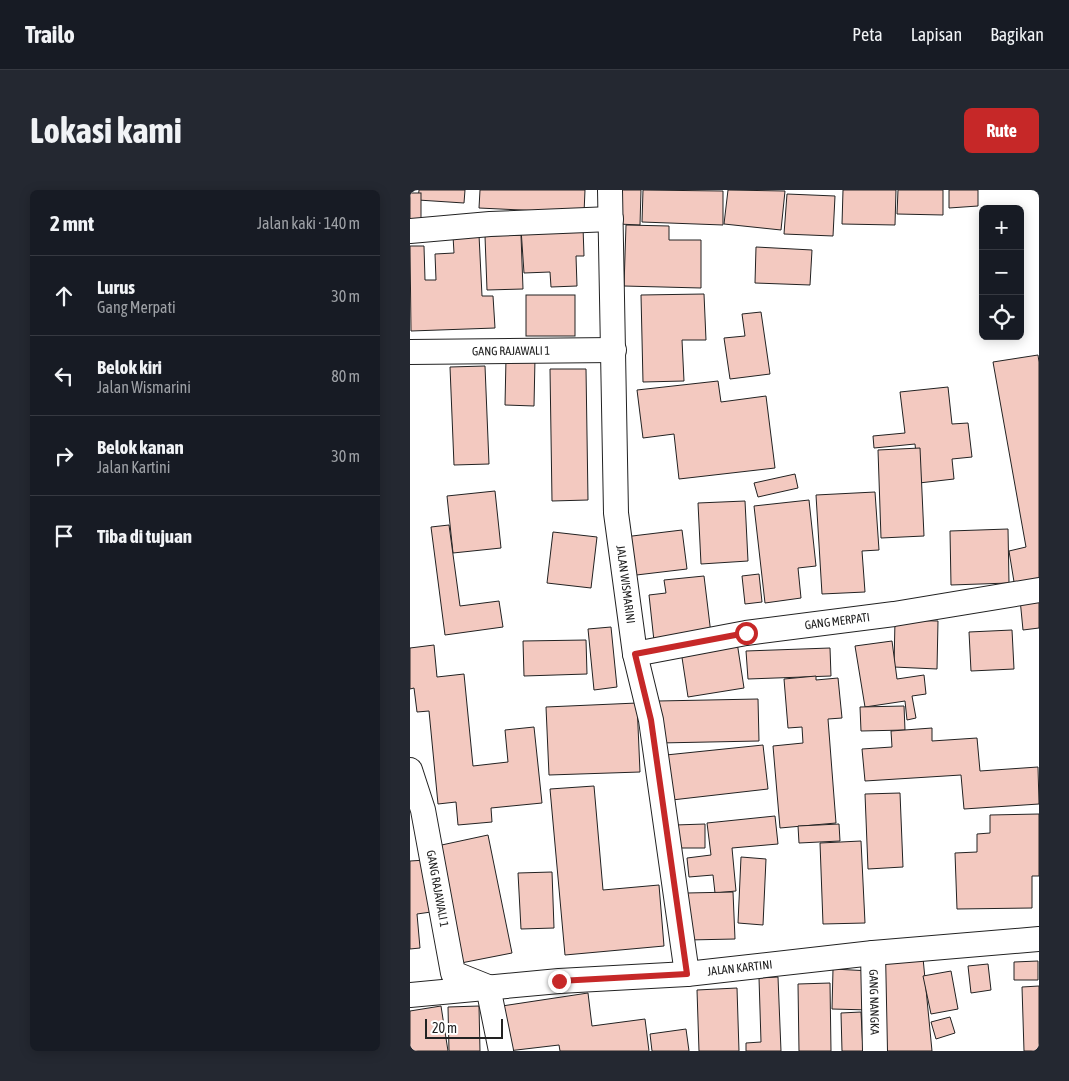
<!DOCTYPE html>
<html lang="id">
<meta charset="utf-8">
<style>
:root{--surface:#171b24;--page:#242831;--text:#f1f3f6;--muted:#9ea1a6;--line:#363941;--accent:#c62828}
body{margin:0;font-family:"Asap Condensed",sans-serif;background:var(--page);color:var(--text)}
.controls{position:absolute;right:15px;top:15px;display:grid;overflow:hidden;border-radius:8px;box-shadow:0 2px 12px #0003}
.controls button{width:45px;height:45px;display:grid;place-items:center;padding:0;border:0;border-bottom:1px solid var(--line);background:var(--surface);color:var(--text);font:25px sans-serif}
.scale{position:absolute;left:15px;bottom:12px;width:78px;box-sizing:border-box;padding-left:5px;border:2px solid #222;border-top:0;font-size:14px;line-height:18px;white-space:nowrap;color:#222;-webkit-text-stroke:4px #fff;paint-order:stroke}
.stop{position:absolute;width:15px;height:15px;margin:-11px;border:4px solid #c62828;border-radius:50%;background:#fff}
.stop.end{background:#c62828;border-color:#fff;box-shadow:0 1px 5px #0008}
.list{margin:0;padding:0;list-style:none}
h2{display:flex;justify-content:space-between;align-items:center;height:65px;margin:0;padding:0 20px;font-size:21px}
h2 small{font-size:16px;font-weight:400;color:var(--muted)}
.list li{display:grid;grid-template-columns:32px 1fr auto;gap:15px;align-items:center;box-sizing:border-box;height:80px;padding:0 20px;border-top:1px solid var(--line)}
.list b{display:block;font-size:19px;white-space:nowrap}
.list p{margin:0;font-size:16px;white-space:nowrap;color:var(--muted)}
.list em{font-size:16px;font-style:normal;color:var(--muted)}
.icon{flex:none;width:28px;height:28px;fill:none;stroke:currentColor;stroke-width:2;stroke-linecap:round;stroke-linejoin:round}
.map{position:relative;flex:none;width:629px;height:861px;overflow:hidden;border-radius:8px}
header{display:flex;align-items:center;gap:30px;box-sizing:border-box;height:70px;padding:0 25px;background:var(--surface);border-bottom:1px solid var(--line)}
header strong{font-size:24px}
nav{display:flex;gap:28px;margin-inline-start:auto;font-size:18px}
.intro{display:flex;align-items:center;justify-content:space-between;box-sizing:border-box;height:120px;padding:0 30px}
h1{margin:0;font-size:35px}
.button{padding:12px 22px;border-radius:8px;background:var(--accent);color:#fff;font-size:18px;font-weight:700}
main{display:flex;gap:30px;padding:0 30px}
aside{flex:1;background:var(--surface);border-radius:8px;box-shadow:0 2px 12px #0003}
.map>svg:first-child{display:block}
</style>
<header>
<strong>Trailo</strong>
<nav><a>Peta</a><a>Lapisan</a><a>Bagikan</a></nav>
</header>
<div class="intro"><h1>Lokasi kami</h1><a class="button">Rute</a></div>
<main>
<aside>
<h2>2 mnt<small>Jalan kaki · 140 m</small></h2>
<ul class="list">
<li><svg class="icon" aria-label="ahead" viewBox="0 0 24 24"><path d="M12 20V5M6 11l6-6 6 6"/></svg><div><b>Lurus</b><p>Gang Merpati</p></div><em>30 m</em></li>
<li><svg class="icon" aria-label="left" viewBox="0 0 24 24"><path d="M17 20v-9H6M10 6l-5 5 5 5"/></svg><div><b>Belok kiri</b><p>Jalan Wismarini</p></div><em>80 m</em></li>
<li><svg class="icon" aria-label="right" viewBox="0 0 24 24"><path d="M7 20v-9h11M14 6l5 5-5 5"/></svg><div><b>Belok kanan</b><p>Jalan Kartini</p></div><em>30 m</em></li>
<li><svg class="icon" aria-label="arrive" viewBox="0 0 24 24"><path d="M6 21V4h12l-3 4 3 4H6"/></svg><div><b>Tiba di tujuan</b></div></li>
</ul>
</aside>
<div class="map">
<svg width="629" height="861" viewBox="0 0 629 861">
<rect width="100%" height="100%" fill="#fff"/>
<g fill="#f3c9c0" stroke="#222">
<path d="M9,0h46l-1,13 -46,-3z"/>
<path d="M70,0h105l-1,23 -105,-5z"/>
<path d="M209,0h22l-1,35 -22,-1z"/>
<path d="M233,0l80,1v34l-81,-3z"/>
<path d="M318,0l57,1 -4,39 -57,-6z"/>
<path d="M433,0h53l-1,35 -53,-1z"/>
<path d="M488,0h45v25l-46,-1z"/>
<path d="M539,0h29v16l-29,2z"/>
<rect x="0" y="3" width="11" height="31"/>
<path d="M377,4l48,2 -2,40 -49,-2z"/>
<path d="M216,35l43,1v14h32v48l-77,-2z"/>
<path d="M173,37l1,29h-8l1,30 -26,1 -1,-15 -26,1 -3,-44z"/>
<path d="M69,45l3,61h11l2,32 -84,3 -1,-85h14l1,34h11l-1,-26 19,-1 -1,-17z"/>
<path d="M111,45l2,54 -36,1 -2,-54z"/>
<path d="M346,57l56,3 -2,35 -55,-2z"/>
<path d="M294,104l2,46h-24l2,41 -41,1 -2,-87z"/>
<rect x="116" y="105" width="49" height="41"/>
<path d="M351,122l9,62 -40,5 -6,-41 21,-2 -3,-22z"/>
<path d="M628,165l1,7v221l-24,5 -6,-37 17,-4 -33,-185z"/>
<path d="M96,168h29l-1,48 -29,-1z"/>
<path d="M75,176l4,98 -35,1 -4,-98z"/>
<path d="M140,179h36l2,131 -36,1z"/>
<path d="M308,191l3,21 45,-6 9,72 -96,11 -5,-45 -31,4 -6,-48z"/>
<path d="M538,197l4,37 16,-1 4,34 -20,2 2,20 -35,4 -4,-39 -41,4 -1,-12 32,-3 -5,-41z"/>
<path d="M510,258l4,88 -43,2 -3,-88z"/>
<path d="M385,284l3,14 -40,9 -4,-14z"/>
<path d="M85,301l6,57 -48,5 -6,-57z"/>
<path d="M465,302l4,58 -17,1 3,41 -43,2 -6,-99z"/>
<path d="M399,310l7,66 -18,2 3,30 -36,5 -11,-97z"/>
<path d="M335,311l3,60 -47,3 -3,-61z"/>
<path d="M39,335l11,81 39,-5 4,26 -58,8 -14,-108z"/>
<path d="M598,339l1,54 -58,2 -1,-54z"/>
<path d="M272,340l5,39 -59,7 -4,-39z"/>
<path d="M143,342l44,5 -6,51 -44,-5z"/>
<path d="M349,384l3,28 -17,2 -3,-28z"/>
<path d="M294,386l7,58 -57,7 -5,-46 17,-2 -2,-13z"/>
<path d="M629,407v31l-16,2 -3,-31z"/>
<path d="M485,430l43,1 -1,48 -43,-2z"/>
<path d="M201,437l6,60 -23,3 -6,-61z"/>
<path d="M602,440l2,39 -43,2 -2,-39z"/>
<path d="M176,450l1,34 -63,2 -1,-35z"/>
<path d="M482,451l5,38 27,-4 2,19 -14,2 4,22 -9,2 -2,-19 -40,6 -10,-61z"/>
<path d="M327,452l7,46 -56,9 -7,-46z"/>
<path d="M24,455l3,32 27,-3 9,92 35,-4 -3,-32 29,-3 8,76 -51,5 1,14 -34,3 -2,-23 -18,2 -9,-93 -12,1 -3,-24 -4,1v-41z"/>
<path d="M420,458l1,28 -83,3 -2,-28z"/>
<path d="M406,486v4l22,-2 4,40 -14,1 8,104 -56,5 -7,-82 30,-3 -1,-16 -14,1 -4,-49z"/>
<path d="M348,509l1,42 -100,2 -1,-42z"/>
<path d="M227,513l3,69 -91,3 -3,-68z"/>
<path d="M494,516l1,24 -44,1 -1,-24z"/>
<path d="M522,538v13l45,-3 3,33 58,-4 1,37 -75,5 -3,-34 -96,6 -3,-32 30,-2 -1,-16z"/>
<path d="M353,555l5,44 -96,11 -6,-45z"/>
<path d="M184,596l9,104 56,-5 5,61 -99,9 -15,-166z"/>
<path d="M490,603l3,74 -35,2 -3,-75z"/>
<path d="M629,624v62h-7v32l-75,1 -2,-56 22,-1v-18l13,-1v-18z"/>
<path d="M365,626l3,28 -46,4 4,43 -21,2 -2,-18 -24,2 -2,-19 24,-3 -4,-32z"/>
<path d="M295,634v24h-30v-23z"/>
<path d="M429,634l1,17 -41,2 -1,-17z"/>
<path d="M78,645l24,118 -51,10 -24,-117z"/>
<path d="M451,651l4,82 -42,1 -3,-81z"/>
<path d="M331,667l25,2 -3,66 -25,-2z"/>
<path d="M16,670l5,52 -14,2 3,34 -10,1v-88z"/>
<path d="M142,682l2,56 -33,1 -3,-56z"/>
<path d="M323,702l2,47 -47,1 -1,-47z"/>
<path d="M513,768l9,93h-47l-8,-88z"/>
<path d="M628,771v19h-24v-18z"/>
<path d="M578,774l3,26 -20,3 -3,-27z"/>
<path d="M423,779l38,2 -1,39 -38,-1z"/>
<path d="M541,781l7,38 -27,5 -8,-38z"/>
<path d="M368,787l3,74h-35v-8l15,-1 -2,-64z"/>
<path d="M420,793l1,68h-32l-1,-67z"/>
<path d="M629,796v65h-15l-2,-64z"/>
<path d="M327,798l2,63h-40l-2,-61z"/>
<path d="M178,803l4,33 53,-7 4,32h-89l-1,-6 -51,6 -6,-45z"/>
<path d="M31,816l7,45h-38v-40z"/>
<path d="M69,816l1,45h-31l-1,-44z"/>
<path d="M451,822l2,39h-21l-1,-38z"/>
<path d="M540,827l5,16 -19,6 -5,-17z"/>
<path d="M276,839l3,22h-37l-2,-17z"/>
</g>
<g fill="none" stroke-linecap="round" stroke-linejoin="round">
<defs>
<g id="street">
<path id="s1" d="M200,0l6,323 19,141 16,66 36,254"/>
<path d="M0,41l80,-7 121,-5"/>
<path id="s2" d="M0,162l204,-2"/>
<path id="s3" d="M225,464l111,-21 148,-19 145,-24"/>
<path id="s4" d="M0,580l13,40 30,163 35,14 13,64"/>
<path id="s5" d="M463,763l2,98"/>
<path id="s6" d="M0,805l149,-14 128,-7 186,-21 166,-14"/>
</g>
</defs>
<use href="#street" stroke="#222" stroke-width="26"/>
<use href="#street" stroke="#fff" stroke-width="24"/>
</g>
<g fill="none" stroke-linecap="round" stroke-linejoin="round">
<path stroke="#c62828" stroke-width="6" d="M149,791l128,-7 -36,-254 -16,-66 111,-21"/>
</g>
<g text-anchor="middle" stroke-width="4" stroke-linejoin="round" paint-order="stroke">
<g font-size="12" fill="#222" stroke="#fff">
<text dy="4" stroke="none"><textPath href="#s2" startOffset="101">GANG RAJAWALI 1</textPath></text>
<text dy="4" stroke="none"><textPath href="#s1" startOffset="395">JALAN WISMARINI</textPath></text>
<text dy="4" stroke="none"><textPath href="#s3" startOffset="205">GANG MERPATI</textPath></text>
<text dy="4" stroke="none"><textPath href="#s4" startOffset="122">GANG RAJAWALI 1</textPath></text>
<text dy="4" stroke="none"><textPath href="#s6" startOffset="331">JALAN KARTINI</textPath></text>
<text dy="4" stroke="none"><textPath href="#s5" startOffset="49">GANG NANGKA</textPath></text>
</g>
</g>
</svg>
<div class="controls">
<button>+</button>
<button>−</button>
<button><svg class="icon" aria-label="locate" viewBox="0 0 24 24"><circle cx="12" cy="12" r="6"/><path d="M12 2v4M12 18v4M2 12h4M18 12h4"/></svg></button>
</div>
<div class="scale">20 m</div>
<div class="stop" style="left:336px;top:443px"></div>
<div class="stop end" style="left:149px;top:791px"></div>
</div>
</main>
